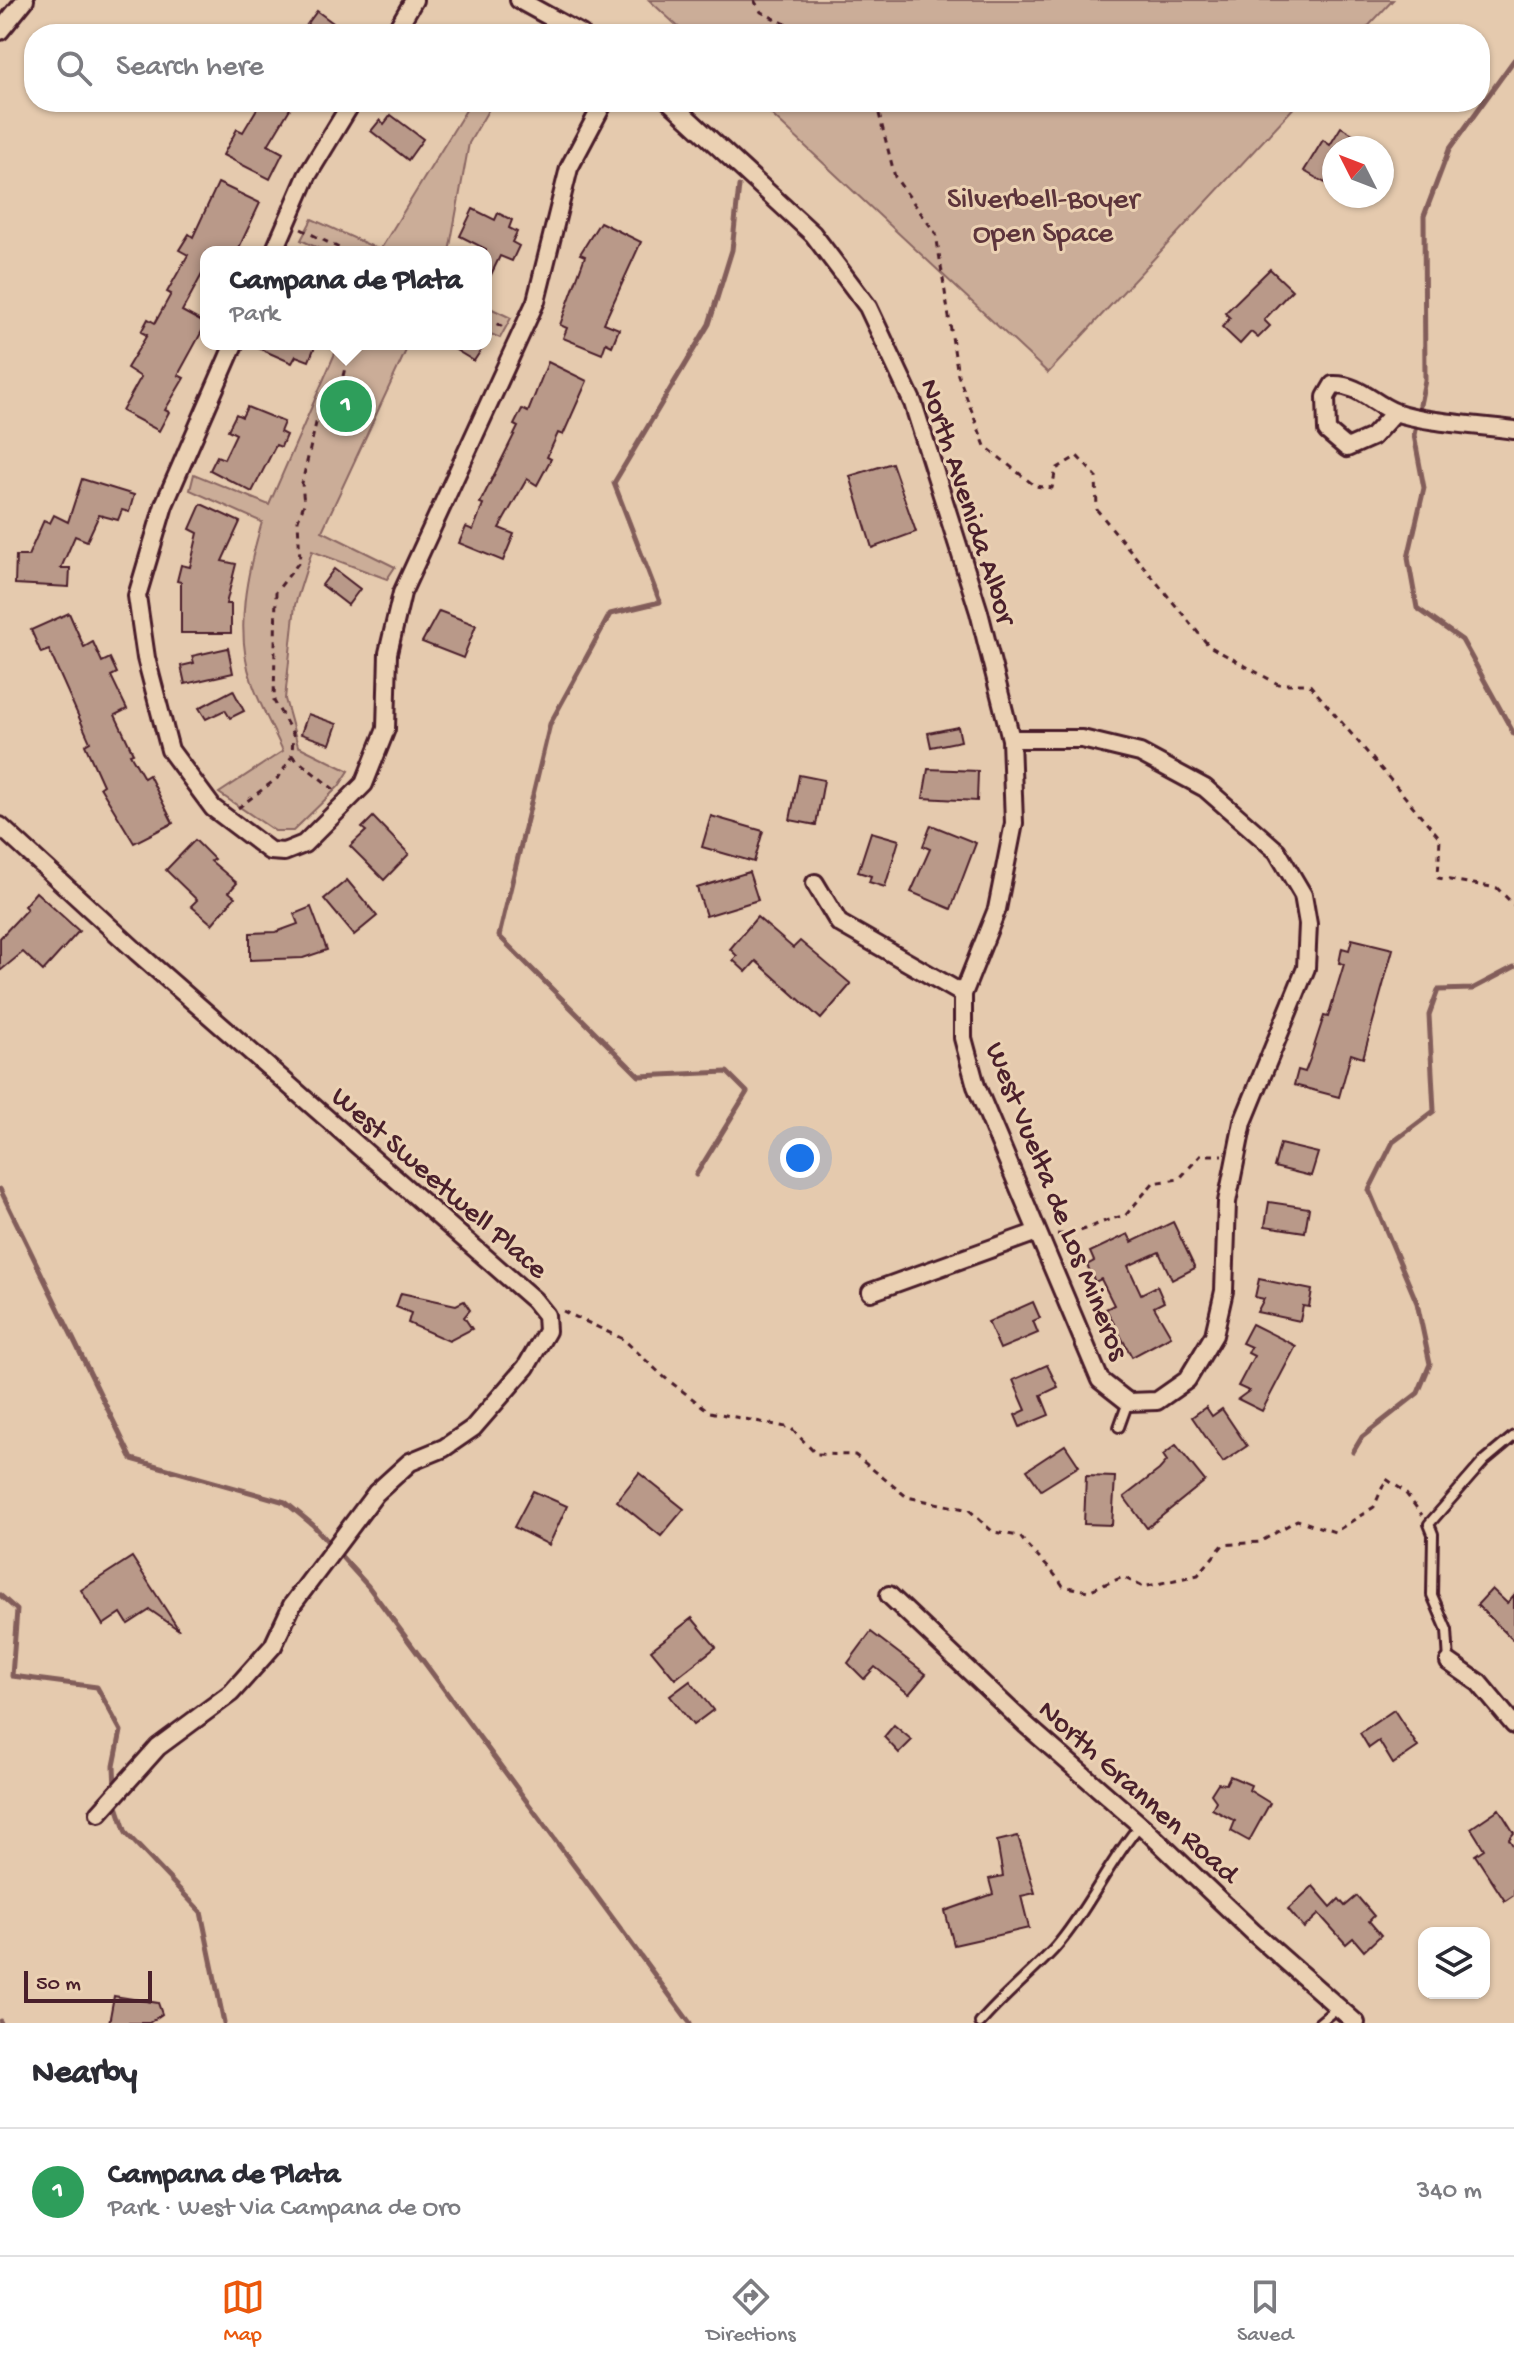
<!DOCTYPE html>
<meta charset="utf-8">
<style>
:root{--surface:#fff;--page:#f2f2f3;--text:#2b2b33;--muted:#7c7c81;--line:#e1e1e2;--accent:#ea580c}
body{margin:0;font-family:"Gochi Hand",sans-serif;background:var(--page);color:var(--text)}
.controls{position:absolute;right:24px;bottom:24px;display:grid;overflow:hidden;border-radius:16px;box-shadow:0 2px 6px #0004}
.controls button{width:72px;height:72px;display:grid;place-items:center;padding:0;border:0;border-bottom:2px solid var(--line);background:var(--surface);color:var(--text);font:40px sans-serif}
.compass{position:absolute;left:1322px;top:136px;width:72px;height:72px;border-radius:50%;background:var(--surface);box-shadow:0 2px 6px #0004;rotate:312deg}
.scale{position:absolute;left:24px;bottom:20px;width:128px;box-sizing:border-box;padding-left:8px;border:4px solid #4a1f2b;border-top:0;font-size:22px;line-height:28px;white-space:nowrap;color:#4a1f2b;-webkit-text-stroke:6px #ebd1b3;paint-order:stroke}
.you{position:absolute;left:800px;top:1158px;width:28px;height:28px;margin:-20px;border:6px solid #fff;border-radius:50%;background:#1a73e8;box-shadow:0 0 0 12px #1a73e833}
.badge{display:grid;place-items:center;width:52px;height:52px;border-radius:50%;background:var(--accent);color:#fff;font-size:26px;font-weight:700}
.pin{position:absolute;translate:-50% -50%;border:4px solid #fff;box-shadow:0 2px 8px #0006}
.popup{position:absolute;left:200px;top:246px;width:292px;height:104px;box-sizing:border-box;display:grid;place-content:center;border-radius:16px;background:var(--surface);filter:drop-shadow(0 2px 6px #0005);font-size:26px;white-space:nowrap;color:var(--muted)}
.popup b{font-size:30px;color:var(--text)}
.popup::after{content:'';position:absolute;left:50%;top:100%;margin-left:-16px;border:16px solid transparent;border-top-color:var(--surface)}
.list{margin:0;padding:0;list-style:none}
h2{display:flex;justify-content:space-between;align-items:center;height:104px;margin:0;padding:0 32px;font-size:34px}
h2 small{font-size:26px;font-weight:400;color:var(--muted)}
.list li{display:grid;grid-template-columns:52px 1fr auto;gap:24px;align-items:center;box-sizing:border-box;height:128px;padding:0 32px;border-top:2px solid var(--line)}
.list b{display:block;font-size:30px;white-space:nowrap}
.list p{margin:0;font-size:26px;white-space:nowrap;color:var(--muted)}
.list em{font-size:26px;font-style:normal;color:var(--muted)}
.icon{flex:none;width:44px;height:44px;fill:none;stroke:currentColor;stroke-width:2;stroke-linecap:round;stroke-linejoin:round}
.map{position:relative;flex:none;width:1514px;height:2023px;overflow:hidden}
.search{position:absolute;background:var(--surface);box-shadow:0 2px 6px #0004;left:24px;right:24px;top:24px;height:88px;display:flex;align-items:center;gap:20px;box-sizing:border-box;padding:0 28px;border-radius:32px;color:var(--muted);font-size:30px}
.sheet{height:232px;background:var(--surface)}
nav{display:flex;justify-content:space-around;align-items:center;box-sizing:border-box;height:112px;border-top:2px solid var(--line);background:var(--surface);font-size:22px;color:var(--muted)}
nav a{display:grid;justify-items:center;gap:4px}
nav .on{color:var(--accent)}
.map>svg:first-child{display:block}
</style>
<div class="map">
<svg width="1514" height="2023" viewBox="0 0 1514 2023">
<rect width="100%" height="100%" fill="#e5caae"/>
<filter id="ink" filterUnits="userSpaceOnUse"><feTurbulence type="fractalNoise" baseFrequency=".0125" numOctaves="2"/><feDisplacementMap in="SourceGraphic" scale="16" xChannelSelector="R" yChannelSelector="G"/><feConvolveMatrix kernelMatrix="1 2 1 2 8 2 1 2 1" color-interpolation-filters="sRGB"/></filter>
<g filter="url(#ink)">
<g fill="#cbad98" stroke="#8a6662" stroke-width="2">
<path d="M649,0h744l-32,34h-675z"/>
<path d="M471,102h22l-24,41 -20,109h-123l-25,-12 11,-21 68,31z"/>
<path d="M758,102h541l-251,271z"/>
<path d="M486,306l25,12 -11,20 -14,-6z"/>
<path d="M339,344h70l-87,187 73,36 -8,12 -75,-28 -17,54 -10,94 13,47 51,25 -10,15 -46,45h-18l-56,-38 64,-42c-10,-23 -23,-45 -31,-69 -18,-51 -5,-110 10,-160l-72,-32 4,-16 75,31z"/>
</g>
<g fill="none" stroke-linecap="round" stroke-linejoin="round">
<g stroke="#825d5a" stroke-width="5">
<path d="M1514,60l-65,90 -25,66 1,164 -11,55 10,53 -16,70 9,50 45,32 52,94"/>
<path d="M696,1175l51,-83 -20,-20 -88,4 -140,-140 51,-212 60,-110 50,-12 -46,-119 95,-159 23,-74 7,-64"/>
<path d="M0,1189l132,270 153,43 28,23 55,61 322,437"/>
<path d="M1353,1452l9,-15 56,-44 12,-29 -13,-61 -48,-113 24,-48 41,-31 -5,-96 9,-25 34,-1 42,-22"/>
<path d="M0,1595l17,15 -5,66 85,11 24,44 -7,35 1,23"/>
<path d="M116,1803l10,30 75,79 23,111"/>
<path d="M0,2021l1,2"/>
</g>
</g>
<g fill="#b99989" stroke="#4a1f2b" stroke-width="2">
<path d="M317,11l31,23h-48z"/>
<path d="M261,102h33l-26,43 15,8 -13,26 -47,-24 14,-26 6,3z"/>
<path d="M391,115l32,24 -15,21 -37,-29 9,-11 4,4z"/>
<path d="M1341,127l36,21h-43v31l-5,-3 -4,7 -21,-12 19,-31 7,5z"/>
<path d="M218,183l42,20 -23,49h-31v15l-24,44 24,13 -28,51 6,3 -19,32 4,2 -10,19 -37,-20 19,-34 -14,-9 20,-33 -6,-3 7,-13 7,4 16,-29 -4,-2 21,-37 -9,-5 10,-16 4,3z"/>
<path d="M473,209l22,11 3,-7 14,7 -3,8 8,4 -5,10 7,4 -7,15 -12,-5 -14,29v-36l-26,-13z"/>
<path d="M600,222l41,20 -37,81 15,6 -7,17 -6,-3 -4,11 -39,-16 4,-10 -7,-3 25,-69 -5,-2z"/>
<path d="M1270,269l22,21 -28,30 6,6 -12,12 -7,-6 -11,12 -18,-17 8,-9 -5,-5z"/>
<path d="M249,344h67l-7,17 -13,-5 -4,7z"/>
<path d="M446,344h39l-11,17z"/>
<path d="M548,362l39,19 -24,54 -5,-2 -11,24 4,2 -14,26 -10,-6 -28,49 15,6 -11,27 -44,-18 7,-16 7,3 10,-26 -3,-1 38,-76 -4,-2 8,-16 6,3z"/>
<path d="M247,407l37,15 -4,10 6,3 -5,12 -5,-2 -24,47 -42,-22 7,-14 7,3 12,-25 -8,-4 8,-16 6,3z"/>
<path d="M892,463l24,69 -44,16 -22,-72z"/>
<path d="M82,479l52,16 -5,17 -7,-2 -4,10 -19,-5 -12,26 -12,-5 -14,32h9l-1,19 -54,-3 1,-28h12l16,-36 6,3 4,-8 14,7z"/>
<path d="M201,504l39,18 -18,39 14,3 -10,40h5v29h-50v-51l-4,-1 4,-16 9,2 8,-34 -8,-4z"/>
<path d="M334,569l26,20 -12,16 -26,-20z"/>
<path d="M439,611l37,14 -13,33 -41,-16z"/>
<path d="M69,613l15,34 9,-5 9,20 8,-4 7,15 -6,3 16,33 -12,6 18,38 -3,1 14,24 5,-3 24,48 -39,20 -34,-56 3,-2 -18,-40 5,-3 -41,-92 -8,3 -10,-23z"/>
<path d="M228,648l5,25 -48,11 -4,-18 13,-3 -2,-7z"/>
<path d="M233,690l11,21 -14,7 -5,-8 -19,9 -7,-11z"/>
<path d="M308,714l29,10 -7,20 -29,-10z"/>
<path d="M958,727l3,14 -30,6 -3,-14z"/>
<path d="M928,769l50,2 -1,30 -54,-3z"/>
<path d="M799,775l25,5 -8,45 -26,-5z"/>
<path d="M711,816l52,15 -9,31 -52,-15z"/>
<path d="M373,817l36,37 -25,26 -34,-34 16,-15 -4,-3z"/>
<path d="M931,825l45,18 -25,66 -40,-17 19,-43 -7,-3z"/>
<path d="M871,832l28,8 -14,47 -16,-5 2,-6 -13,-4z"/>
<path d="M195,840l19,19 -3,2 26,22 -8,9 6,5 -23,27 -21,-18 6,-6 -31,-30z"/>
<path d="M749,872l9,28 -52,16 -9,-28z"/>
<path d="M347,880l30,36 -23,19 -30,-36z"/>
<path d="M36,892l43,39 -36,40 -20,-19 -23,19v-33l27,-29 -3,-3z"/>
<path d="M311,907l16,43 -24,8 -53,2v-27l26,-1 22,-8 -4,-10z"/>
<path d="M757,917l36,31 7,-7 51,43 -30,35 -65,-58 -10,11 -13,-12 4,-4 -7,-7z"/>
<path d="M1352,939l41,10 -30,109 -12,-4 -12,43 -45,-12 4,-15 7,2 5,-13 14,-43 4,1 16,-53 -5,-1 3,-15 7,2z"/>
<path d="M1280,1144l38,9 -7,23 -37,-9z"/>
<path d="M1269,1202l40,6 -4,24 -40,-6z"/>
<path d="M1173,1222l22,46 -23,12 -13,-28 -31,14 13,28 16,-8 7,16 -10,5 17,29 -39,21 -26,-48 8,-4 -13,-26 -6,3 -8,-17 7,-4 -4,-9 38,-18 4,8z"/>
<path d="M1259,1279l53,11 -3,17 -6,-1 -3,15 -43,-9 7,-13 -9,-2z"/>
<path d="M401,1293l55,12 8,-4 6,9 -6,7 8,12 -23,12 -41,-18 3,-10 -15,-6z"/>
<path d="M1033,1302l7,16 -7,3 5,12 -38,16 -12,-27z"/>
<path d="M1252,1324l44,22 -34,65 -24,-12 11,-8 -11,-5 16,-30 -6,-3 3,-6 -9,-4z"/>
<path d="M1047,1365l11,22 -17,8 8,20 -29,12 -5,-12 11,-5 -13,-30z"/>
<path d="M1206,1407l6,9 10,-7 25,37 -24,16 -31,-45z"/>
<path d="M1065,1445l14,21 -38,24 -14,-20z"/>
<path d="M1176,1445l29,36 -58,47 -23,-31 35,-27 8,-9 -4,-6z"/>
<path d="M639,1473l45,36 -23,27 -44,-35z"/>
<path d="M1086,1476l29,1 -3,48 -28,-1z"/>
<path d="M533,1491l34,15 -18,39 -35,-18z"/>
<path d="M132,1557l47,73 -29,-20 -22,14 -7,-11 -18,12 -22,-35z"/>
<path d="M1492,1589l15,14 7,-8v46l-37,-36z"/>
<path d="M692,1618l24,29 -41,32 -24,-29z"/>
<path d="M871,1632l55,42 -17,20 -34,-27 -11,12 -16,-16z"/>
<path d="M690,1681l23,29 -20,15 -23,-29z"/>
<path d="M1394,1710l24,37 -25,17 -14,-23 -10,7 -9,-15z"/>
<path d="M894,1725l18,15 -13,13 -15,-16z"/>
<path d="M1230,1776l21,9 -2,5 21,13 -21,38 -18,-10 4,-10 -23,-12 4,-8 -5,-7 7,-11 8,1z"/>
<path d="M1499,1809l15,24 -5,6 5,8v48l-9,6 -30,-46 9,-6 -13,-21z"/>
<path d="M1018,1836l17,57 -14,3 8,32 -75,17 -9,-34 48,-17 -4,-15 14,-3 -6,-35z"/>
<path d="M1313,1886l18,21 8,-8 6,7 12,-10 17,20 -5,5 12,14 -17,16 -11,-13 -7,6 -27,-30 -15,14 -16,-19z"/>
<path d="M114,1996l44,7 4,11 -13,9h-40z"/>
</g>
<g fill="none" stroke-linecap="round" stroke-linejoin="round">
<defs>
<g id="lane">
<path d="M1119,1427l9,-25"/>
<path d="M1449,1662l-2,-32 -15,-35 1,-61 -4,-10 55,-63 30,-25"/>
<path d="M980,2023c23,-27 51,-49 75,-75 33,-38 53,-85 85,-123"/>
<path d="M1319,2023l19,-16"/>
</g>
<g id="street">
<path d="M519,0l62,34"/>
<path d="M0,31l25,-31"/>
<path d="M394,34l20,-34"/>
<path d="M670,102l143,132 55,73 45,96 66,209 32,127 3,84 -17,86 -34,85v44l13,48 124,294 28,22 29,-1 30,-21 27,-45 10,-44 3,-89 16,-80 63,-154 2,-44 -5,-29 -26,-44 -72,-63 -65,-35 -58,-14h-71"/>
<path d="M274,252l33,-76 45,-74"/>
<path d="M234,344l-70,161 -27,91 9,62 24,92 43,58 57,43 14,1 20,-8 60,-60 22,-55 2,-76 14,-60 134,-292 33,-133 35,-66"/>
<path d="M1395,412l-23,25 -25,11 -20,-17 -1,-34 7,-12c26,-1 40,19 62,27 31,11 85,13 119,18"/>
<path d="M0,826l137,126 397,348 12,15 1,16 -21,36 -53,61 -29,20 -34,14 -34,31 -84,112 -19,41 -42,47 -73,54 -59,66"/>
<path d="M815,883l24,40 124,71"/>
<path d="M871,1292l166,-60"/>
<path d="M889,1595l137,130 119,104 108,103 103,91"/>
<path d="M1449,1662l30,21 35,42"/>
</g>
</defs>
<use href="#lane" stroke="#4a1f2b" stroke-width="14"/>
<use href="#street" stroke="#4a1f2b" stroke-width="22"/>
<g stroke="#4a1f2b" stroke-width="3" stroke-dasharray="6 6" stroke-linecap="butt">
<path d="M754,0l7,12 45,22"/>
<path d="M876,102l19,75 41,57 22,141 27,71 50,40 17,2 4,-19 21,-13 19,20 1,34 112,136 69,38h31l131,154 -2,40 59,10 17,17"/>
<path d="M301,229l46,23"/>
<path d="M486,318l21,11"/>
<path d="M292,756l44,35"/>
<path d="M238,808l41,-31 13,-21 1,-22 -19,-33 2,-109 24,-31 -2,-41 6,-16 -2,-21 15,-64 24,-35 10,-40"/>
<path d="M1057,1234c25,2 43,-15 68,-18l28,-33 26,-4 22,-24h21"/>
<path d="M563,1311l60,28 41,38 46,35 81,16 25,26 39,1 52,42 62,13 24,22 27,4c13,19 30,30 43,50l25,5 35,-14 20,10 55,-12 25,-30 37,-3 37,-22 38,12 39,-25 12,-28 18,12 18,24"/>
</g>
<use href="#lane" stroke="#ebd1b3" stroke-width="8"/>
<use href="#street" stroke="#ebd1b3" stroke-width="16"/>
</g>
</g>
<g text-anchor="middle" stroke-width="6" stroke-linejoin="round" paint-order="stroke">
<g font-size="30" fill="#5d343b" stroke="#ebd1b3">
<text x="1043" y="207">Silverbell-Boyer<tspan x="1043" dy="34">Open Space</tspan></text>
</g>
<g font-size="30" fill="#4a1f2b" stroke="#ebd1b3">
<text transform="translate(970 501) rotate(72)" y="10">North Avenida Albor</text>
<text transform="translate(441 1181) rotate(41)" y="10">West Sweetwell Place</text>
<text transform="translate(1059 1200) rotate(68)" y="10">West Vuelta de Los Mineros</text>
<text transform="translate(1140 1790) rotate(42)" y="10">North Grannen Road</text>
</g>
</g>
</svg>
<div class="controls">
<button><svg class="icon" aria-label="layers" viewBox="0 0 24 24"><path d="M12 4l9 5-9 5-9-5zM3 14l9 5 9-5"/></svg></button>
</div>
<svg class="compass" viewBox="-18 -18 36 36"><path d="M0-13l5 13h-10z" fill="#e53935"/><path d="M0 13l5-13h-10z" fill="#7c7c81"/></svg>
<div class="scale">50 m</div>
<div class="you"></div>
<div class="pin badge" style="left:346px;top:406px;background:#2e9e5b">1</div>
<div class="popup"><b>Campana de Plata</b>Park</div>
<div class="search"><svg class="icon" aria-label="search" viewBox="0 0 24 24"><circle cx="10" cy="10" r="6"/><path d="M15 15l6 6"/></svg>Search here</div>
</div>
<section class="sheet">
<h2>Nearby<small></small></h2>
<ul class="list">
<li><span class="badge" style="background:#2e9e5b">1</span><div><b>Campana de Plata</b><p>Park · West Via Campana de Oro</p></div><em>340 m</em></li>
</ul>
</section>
<nav>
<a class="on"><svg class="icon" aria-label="map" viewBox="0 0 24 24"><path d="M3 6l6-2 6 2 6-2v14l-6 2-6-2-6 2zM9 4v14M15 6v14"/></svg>Map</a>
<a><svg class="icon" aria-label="directions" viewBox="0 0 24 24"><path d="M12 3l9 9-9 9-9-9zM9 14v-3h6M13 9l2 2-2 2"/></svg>Directions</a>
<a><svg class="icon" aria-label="saved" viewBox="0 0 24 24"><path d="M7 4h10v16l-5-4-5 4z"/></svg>Saved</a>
</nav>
